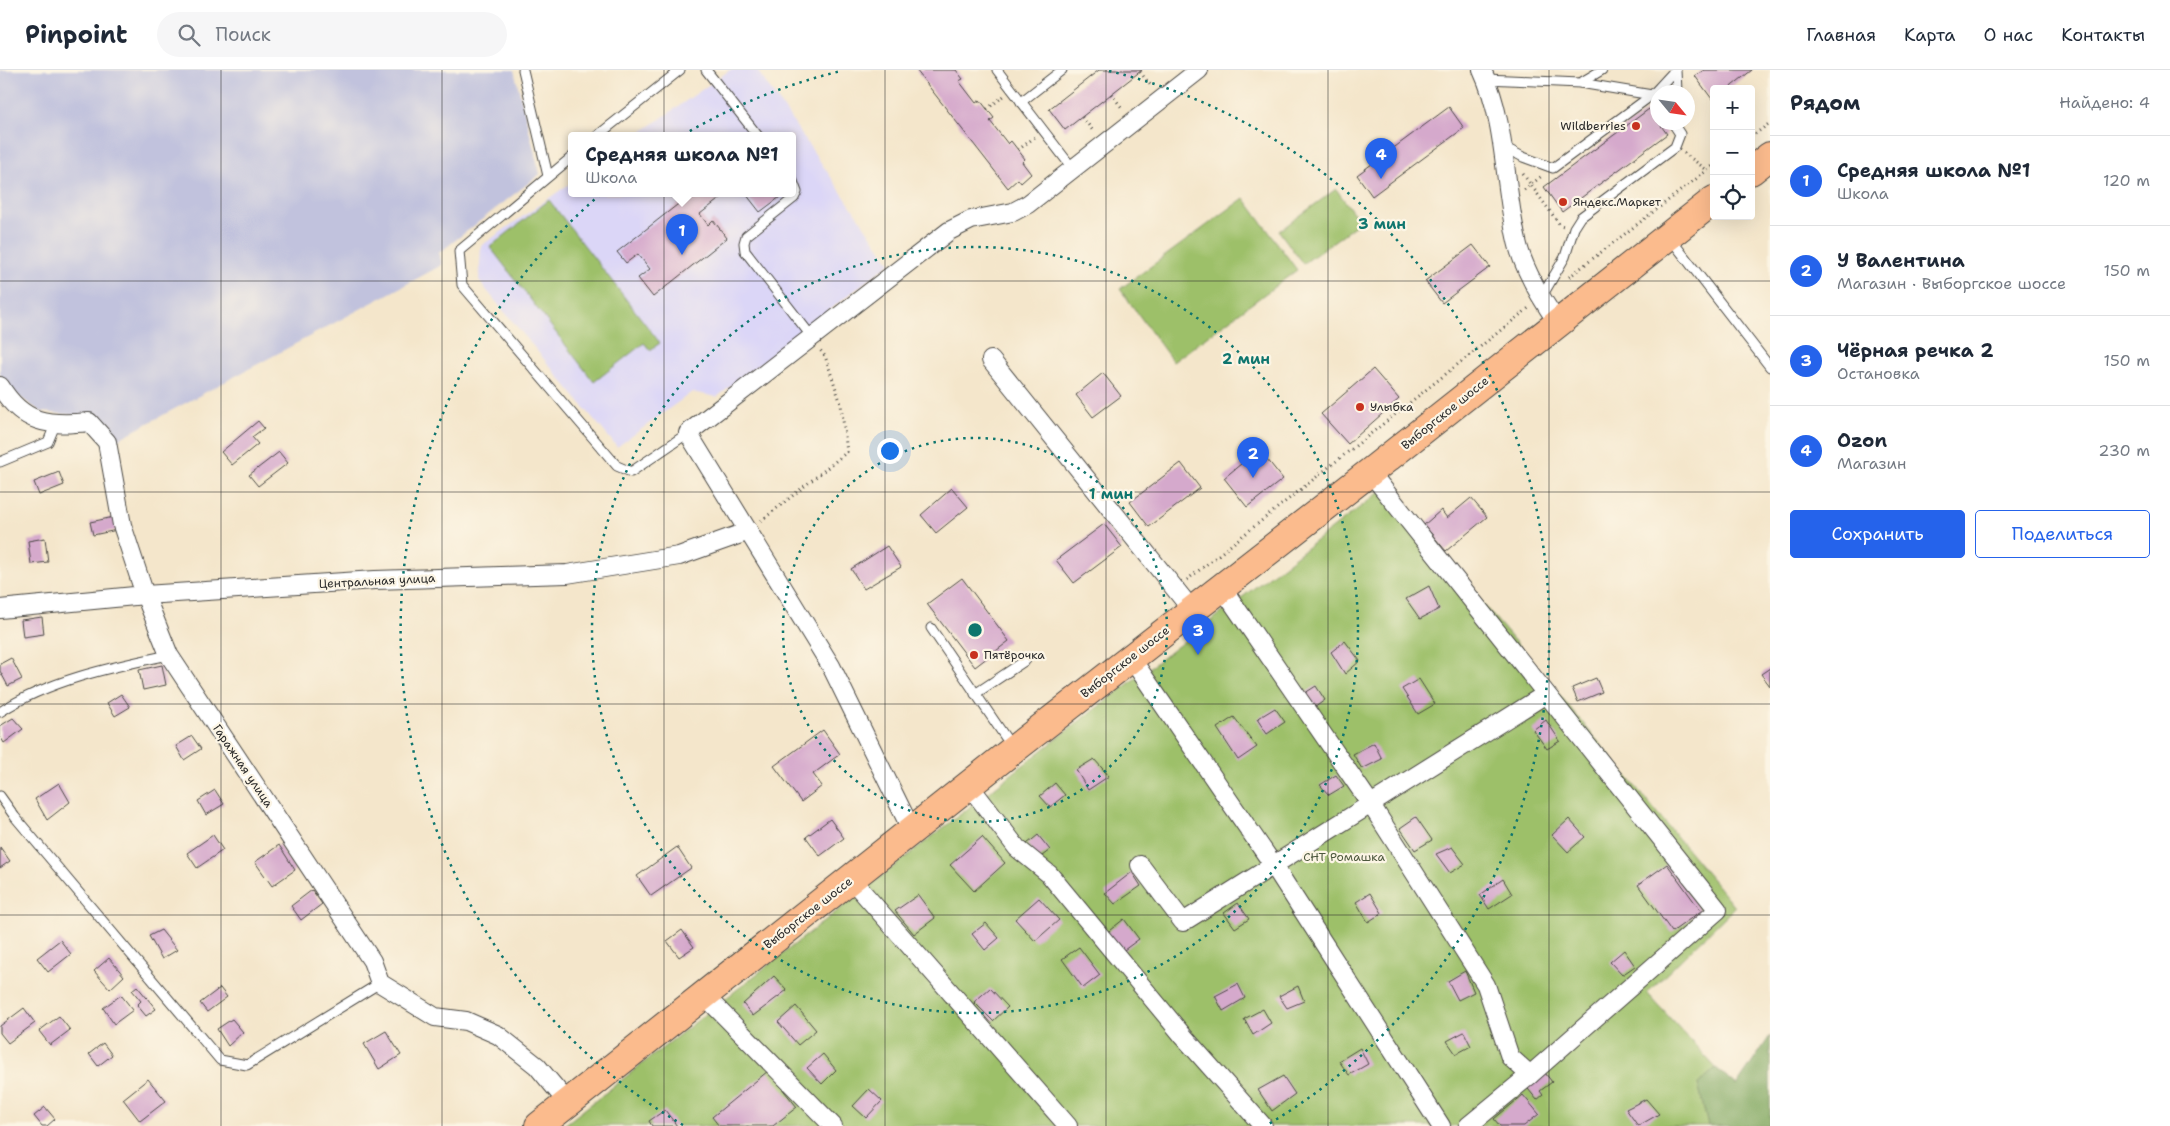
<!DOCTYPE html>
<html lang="ru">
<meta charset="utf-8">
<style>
:root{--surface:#fff;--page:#f6f6f7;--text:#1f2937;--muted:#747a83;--line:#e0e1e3;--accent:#2563eb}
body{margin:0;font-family:"Shantell Sans",sans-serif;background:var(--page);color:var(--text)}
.controls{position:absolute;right:15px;top:15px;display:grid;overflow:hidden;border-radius:5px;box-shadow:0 5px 20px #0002}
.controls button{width:45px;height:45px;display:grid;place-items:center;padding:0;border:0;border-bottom:1px solid var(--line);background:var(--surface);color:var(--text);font:25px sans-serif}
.compass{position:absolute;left:1650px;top:15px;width:45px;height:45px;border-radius:50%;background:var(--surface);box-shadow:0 5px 20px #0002;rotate:119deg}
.you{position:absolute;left:889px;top:380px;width:18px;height:18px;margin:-12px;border:4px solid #fff;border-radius:50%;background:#1a73e8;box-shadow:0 0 0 8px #1a73e833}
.badge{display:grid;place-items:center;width:32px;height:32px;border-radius:50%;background:var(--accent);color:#fff;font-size:16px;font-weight:700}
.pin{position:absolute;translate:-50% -41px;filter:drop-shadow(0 1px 2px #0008)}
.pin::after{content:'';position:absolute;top:26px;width:18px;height:15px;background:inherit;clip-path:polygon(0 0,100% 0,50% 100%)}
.popup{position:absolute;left:568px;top:62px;width:228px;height:65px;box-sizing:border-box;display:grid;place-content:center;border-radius:5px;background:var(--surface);filter:drop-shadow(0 1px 4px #0005);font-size:16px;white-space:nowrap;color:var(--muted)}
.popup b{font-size:19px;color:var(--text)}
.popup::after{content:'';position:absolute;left:50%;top:100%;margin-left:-10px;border:10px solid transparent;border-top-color:var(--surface)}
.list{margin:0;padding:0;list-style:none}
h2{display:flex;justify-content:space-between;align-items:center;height:65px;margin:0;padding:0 20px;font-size:21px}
h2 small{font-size:16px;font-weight:400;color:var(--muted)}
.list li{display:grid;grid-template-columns:32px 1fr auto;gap:15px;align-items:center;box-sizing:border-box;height:90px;padding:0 20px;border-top:1px solid var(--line)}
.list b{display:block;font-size:19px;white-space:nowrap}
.list p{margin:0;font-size:16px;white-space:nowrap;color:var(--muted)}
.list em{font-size:16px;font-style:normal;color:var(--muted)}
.actions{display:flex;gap:10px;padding:15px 20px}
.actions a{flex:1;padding:11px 0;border:1px solid var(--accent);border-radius:5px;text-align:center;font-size:18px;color:var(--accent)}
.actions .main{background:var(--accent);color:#fff}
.icon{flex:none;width:28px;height:28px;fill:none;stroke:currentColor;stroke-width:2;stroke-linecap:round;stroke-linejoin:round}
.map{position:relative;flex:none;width:1770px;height:1056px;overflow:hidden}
header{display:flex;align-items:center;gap:30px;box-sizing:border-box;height:70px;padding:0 25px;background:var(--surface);border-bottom:1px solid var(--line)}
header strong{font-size:24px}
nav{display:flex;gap:28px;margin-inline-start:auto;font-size:18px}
.search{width:350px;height:45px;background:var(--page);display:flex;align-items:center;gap:12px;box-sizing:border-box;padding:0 18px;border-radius:28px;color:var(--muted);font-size:19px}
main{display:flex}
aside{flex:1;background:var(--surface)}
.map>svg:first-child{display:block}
</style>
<header>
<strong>Pinpoint</strong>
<div class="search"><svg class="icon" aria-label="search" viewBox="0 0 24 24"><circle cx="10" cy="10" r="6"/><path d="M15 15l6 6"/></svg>Поиск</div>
<nav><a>Главная</a><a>Карта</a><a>О нас</a><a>Контакты</a></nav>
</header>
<main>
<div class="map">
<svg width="1770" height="1056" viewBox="0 0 1770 1056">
<rect width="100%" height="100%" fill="#fcf5e5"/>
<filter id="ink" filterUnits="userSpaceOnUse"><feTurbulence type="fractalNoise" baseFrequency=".02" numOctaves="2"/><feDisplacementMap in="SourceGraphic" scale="10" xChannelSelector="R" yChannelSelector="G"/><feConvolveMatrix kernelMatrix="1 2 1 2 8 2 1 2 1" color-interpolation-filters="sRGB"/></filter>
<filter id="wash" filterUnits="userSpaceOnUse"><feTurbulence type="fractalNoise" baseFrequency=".0096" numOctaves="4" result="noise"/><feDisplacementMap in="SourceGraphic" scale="20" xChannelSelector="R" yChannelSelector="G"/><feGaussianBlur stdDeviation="1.12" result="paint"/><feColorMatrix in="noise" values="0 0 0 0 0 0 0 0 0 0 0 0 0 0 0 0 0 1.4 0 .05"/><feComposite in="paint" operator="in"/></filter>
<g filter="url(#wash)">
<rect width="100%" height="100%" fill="#f4e6cb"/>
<path fill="#dbd6f7" d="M730,0h27l133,193 -173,134 -25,-5 -75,55 -138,-166 2,-35 91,-64v12h220v-58h-156z"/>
<path fill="#c1c2dd" d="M0,0h514l26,104 -101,79 3,12 -329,177 -20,-25 -52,-5 -30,-21 -11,-16z"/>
<g fill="#9dc069" stroke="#64764a">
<path d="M1336,119l24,33 -57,42 -24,-33z"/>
<path d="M1244,128l53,72 -124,92 -53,-73z"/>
<path d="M549,130l111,143 -10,7 -6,-7 -50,39 -104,-135z"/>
<path d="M1384,419l140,163 211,255 -88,86 69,75 -18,16 10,42h-1145l514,-403z"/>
</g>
<path fill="#7ea65d" stroke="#546844" d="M1770,966v90h-62l-10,-42 18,-16 21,17z"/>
<g id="blocks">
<g fill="#d5a9cc">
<path d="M916,0h40l7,9 -4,2 17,22 4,-3 14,18 -4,3 18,23 3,-3 14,18 -3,3 9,12 -10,9 -3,-4 -10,9z"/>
<path d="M1099,0h43l-77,60 -16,-21z"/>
<path d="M1704,0h48l-24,19h-14l-2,10 -17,-23z"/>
<path d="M1449,37l15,21 -92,68 -15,-21z"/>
<path d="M1649,39l18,25 -105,78 -18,-25z"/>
<path d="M691,124h35l-26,20 8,11 5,-5 14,18 -74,59 -15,-19 12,-9 -12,-15 -12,9 -9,-11z"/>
<path d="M746,124h38l-24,18z"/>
<path d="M1473,175l17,22 -48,36 -17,-22z"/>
<path d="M1373,299l26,30 -51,45 -27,-30z"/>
<path d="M1103,303l18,23 -28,21 -17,-22z"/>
<path d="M258,351l6,7 -12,9 6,7 -26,21 -11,-13z"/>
<path d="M1259,379l24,30 -36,28 -23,-29z"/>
<path d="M279,382l9,11 -30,23 -9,-11z"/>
<path d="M1181,393l19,25 -51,39 -19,-25z"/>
<path d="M59,402l5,13 -25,10 -5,-13z"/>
<path d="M952,418l16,19 -32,26 -15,-18z"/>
<path d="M1471,428l16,19 -41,34 -22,-26 17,-15 6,8z"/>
<path d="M114,447l3,13 -24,5 -3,-13z"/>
<path d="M1104,454l18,23 -48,36 -18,-23z"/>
<path d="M45,468l3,24 -17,2 -3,-23z"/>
<path d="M887,476l14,21 -37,22 -13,-20z"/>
<path d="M962,508l47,63 -34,26 -48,-63z"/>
<path d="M1429,516l10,23 -19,10 -14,-20z"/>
<path d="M42,547l2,17 -21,3 -2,-17z"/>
<path d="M1345,571l15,20 -15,13 -14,-22z"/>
<path d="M11,588l11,21 -14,7 -8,-15v-7z"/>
<path d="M162,595l4,20 -23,5 -4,-20z"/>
<path d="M1770,598v18l-9,-12z"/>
<path d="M1596,608l6,14 -24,10 -6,-14z"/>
<path d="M1419,609l16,25 -17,10 -16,-25z"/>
<path d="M1316,616l9,14 -11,8 -9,-15z"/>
<path d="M121,624l9,13 -15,9 -8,-13z"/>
<path d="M1275,638l10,14 -18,12 -10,-15z"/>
<path d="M1234,647l23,30 -19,13 -21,-32z"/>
<path d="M13,648l10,11 -19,14 -4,-7v-10z"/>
<path d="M1546,650l14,21 -13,8 -14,-19z"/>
<path d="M823,660l17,24 -27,20 9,12 -21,16 -27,-36z"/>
<path d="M192,666l9,13 -17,11 -8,-14z"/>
<path d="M1374,673l8,16 -20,10 -9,-15z"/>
<path d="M1094,689l15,17 -21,14 -12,-20z"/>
<path d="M1336,705l8,11 -15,9 -9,-10z"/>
<path d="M59,713l11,19 -23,18 -12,-21z"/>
<path d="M1055,713l10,12 -15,12 -10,-11z"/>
<path d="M215,720l9,14 -18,11 -8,-14z"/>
<path d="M1416,747l16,23 -17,10 -15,-22z"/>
<path d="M830,749l14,19 -24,18 -14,-19z"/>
<path d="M1569,749l16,18 -17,15 -16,-17z"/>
<path d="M213,765l10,15 -26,18 -10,-15z"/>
<path d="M1038,765l12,15 -12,9 -11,-15z"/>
<path d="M982,767l23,26 -31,28 -24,-26z"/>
<path d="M279,775l16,25 -23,16 -17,-24z"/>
<path d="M0,777l10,14 -10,7z"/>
<path d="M677,777l14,21 -40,28 -14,-20z"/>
<path d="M1452,777l13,17 -15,9 -14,-19z"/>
<path d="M1667,794l34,47 -29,21 -34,-47z"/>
<path d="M1132,802l9,14 -26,18 -10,-11z"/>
<path d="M1503,809l9,15 -23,15 -9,-14z"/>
<path d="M312,820l10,14 -21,16 -10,-14z"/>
<path d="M1370,823l12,20 -14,9 -12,-20z"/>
<path d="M918,825l17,23 -21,16 -19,-23z"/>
<path d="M1039,828l20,22 -24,21 -20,-22z"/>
<path d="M1238,833l11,16 -14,9 -11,-15z"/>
<path d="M1124,849l15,20 -19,14 -15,-19z"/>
<path d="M986,853l13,15 -14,12 -13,-16z"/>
<path d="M161,860l16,20 -15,9 -13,-23z"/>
<path d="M682,860l12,17 -15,10 -12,-16z"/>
<path d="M60,870l11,14 -23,18 -11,-14z"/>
<path d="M1079,877l21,28 -17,13 -21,-29z"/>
<path d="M1624,880l11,16 -13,9 -12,-13z"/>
<path d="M109,888l15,18 -14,13 -16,-18z"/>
<path d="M1465,901l9,21 -16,8 -10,-19z"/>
<path d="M774,906l13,14 -34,26 -10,-12z"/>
<path d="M1238,914l7,14 -22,13 -8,-15z"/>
<path d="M137,916l19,23 -10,7 -9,-11 4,-4 -9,-11z"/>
<path d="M1298,916l6,15 -17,7 -8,-12z"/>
<path d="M220,918l7,9 -20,15 -7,-9z"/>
<path d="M990,918l18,19 -15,14 -19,-19z"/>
<path d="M121,925l12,15 -19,14 -11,-16z"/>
<path d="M796,936l20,24 -18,15 -20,-23z"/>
<path d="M24,938l11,15 -27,20 -8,-10v-7z"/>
<path d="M1263,939l8,14 -18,12 -9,-16z"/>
<path d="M59,946l11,14 -20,15 -11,-14z"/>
<path d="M232,949l11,13 -15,14 -11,-17z"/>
<path d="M386,961l15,24 -22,14 -15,-25z"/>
<path d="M1464,962l7,14 -15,8 -9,-13z"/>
<path d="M103,973l9,12 -14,11 -9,-12z"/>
<path d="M1360,978l8,16 -19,11 -10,-14z"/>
<path d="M823,984l13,16 -14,14 -15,-16z"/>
<path d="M1542,999l10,13 -12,9 3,4 -6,5 -13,-16z"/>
<path d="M768,1001l29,36 -24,19h-54l-7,-9z"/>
<path d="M1283,1006l12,18 -23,17 -14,-21z"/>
<path d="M148,1009l18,22 -26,20 -17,-22z"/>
<path d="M869,1019l13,12 -16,17 -13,-12z"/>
<path d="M1523,1025l16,19 -15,12h-24l-6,-7z"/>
<path d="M1646,1029l13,15 -21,12 -12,-17z"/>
<path d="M45,1037l10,12 -8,7h-5l-8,-10z"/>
<path d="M665,1040l12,16h-25l-3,-5z"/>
</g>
</g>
</g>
<g filter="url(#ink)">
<use href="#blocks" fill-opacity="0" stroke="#494743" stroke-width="1"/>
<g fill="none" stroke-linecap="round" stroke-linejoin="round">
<defs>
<g id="lane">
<path d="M523,0l25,106"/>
<path d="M706,0l52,66"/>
<path d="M997,0l76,99"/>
<path d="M1676,0l1,22"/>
<path d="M1486,9l94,4 72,12 6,8"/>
<path d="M1580,13l22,-13"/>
<path d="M1021,32l41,-32"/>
<path d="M597,66l83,-66"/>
<path d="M1502,76l21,11 30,11 99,-73 23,-25"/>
<path d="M572,87l-113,94 3,34 155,181 14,6 57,-39"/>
<path d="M792,109l5,13 -3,6 -48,38 -2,7 1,8 67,86"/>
<path d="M1670,168l100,129"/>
<path d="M1541,228l24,-41 9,-29 7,-11 94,-70 5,-13 -8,-12"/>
<path d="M0,392l48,-20 7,-17"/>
<path d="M931,558l81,119"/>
<path d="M975,624l51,-34"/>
<path d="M0,642c49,-32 112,-45 169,-57"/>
<path d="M0,726l15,21 205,243 27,5 133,-82"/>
</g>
<g id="street">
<path d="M1482,0c26,56 21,120 37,179 8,27 23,51 39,74"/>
<path d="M991,290l201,250"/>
<path d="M0,316c23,38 48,40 89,36l18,20 15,83 23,70 24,60 203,306 8,22 55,34 31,4 32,14 39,31 31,37"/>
<path d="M1370,402l348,438 -188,165 -62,51"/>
<path d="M1221,516l149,217 116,182 24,72 20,18"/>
<path d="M0,539l145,-14 230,-15 192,-6 112,-18 70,-25"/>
<path d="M1131,588l143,208 167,260"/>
<path d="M969,715l48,63 32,26 135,163 79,89"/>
<path d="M912,761l-81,-165 -143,-233 261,-202 22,-11 42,-8 15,-8 171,-134"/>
<path d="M1140,795l43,57 363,-228"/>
<path d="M851,809l217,247"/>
<path d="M703,924l130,132"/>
</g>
<g id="primary">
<path d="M1751,101l19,-15"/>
<path d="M539,1056l474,-376 357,-278 344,-272"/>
</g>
</defs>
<use href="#lane" stroke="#494743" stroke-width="11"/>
<use href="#street" stroke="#494743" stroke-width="20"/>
<use href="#primary" stroke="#494743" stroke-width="30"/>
<g stroke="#494743" stroke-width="3" stroke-dasharray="1 4" stroke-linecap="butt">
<path d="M1140,2l12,15"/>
<path d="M1111,24l12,15"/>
<path d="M987,39l17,-13"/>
<path d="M1082,47l12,15"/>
<path d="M1751,67l19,-14"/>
<path d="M1018,80l17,-13"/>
<path d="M1684,83l23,17"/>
<path d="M1523,104l37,51 4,1"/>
<path d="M1524,120l19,-15"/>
<path d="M1569,207l145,-112"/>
<path d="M761,451l86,-69 -6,-48 -16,-48 -5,-6"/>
<path d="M1187,510l343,-273"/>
</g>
<use href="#lane" stroke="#fff" stroke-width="9"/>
<use href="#street" stroke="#fff" stroke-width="18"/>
<use href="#primary" stroke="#fbbb8d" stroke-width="28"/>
</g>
</g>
<path fill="none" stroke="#2b2b2b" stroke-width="1" stroke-opacity="0.55" d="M221,0v1056M442,0v1056M664,0v1056M885,0v1056M1106,0v1056M1328,0v1056M1549,0v1056M0,211h1770M0,422h1770M0,634h1770M0,845h1770"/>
<g fill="none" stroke="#0f766e" stroke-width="2.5" stroke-dasharray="2.5 5">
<circle cx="975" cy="560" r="192"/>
<circle cx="975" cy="560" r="383"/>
<path d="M683 1055A575 575 0 0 1 841 1M1109 1A575 575 0 0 1 1267 1055"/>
</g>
<g fill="#c8321e" stroke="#fcf5e5" stroke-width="2">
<circle cx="1636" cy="56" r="5"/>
<circle cx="1563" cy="132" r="5"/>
<circle cx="1360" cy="337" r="5"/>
<circle cx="974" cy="585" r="5"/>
</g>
<g text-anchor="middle" stroke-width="4.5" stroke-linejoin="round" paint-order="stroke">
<g font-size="12" fill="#2b2b2b" stroke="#fcf5e5" text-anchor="start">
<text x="1626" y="60" text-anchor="end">Wildberries</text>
<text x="1573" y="136">Яндекс.Маркет</text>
<text x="1370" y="341">Улыбка</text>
<text x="984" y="589">Пятёрочка</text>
</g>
<g font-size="12" fill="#2b2b2b" stroke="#fcf5e5">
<text transform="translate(1445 343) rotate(-39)" y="4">Выборгское шоссе</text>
<text transform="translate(377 511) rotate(-3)" y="4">Центральная улица</text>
<text transform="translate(1125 592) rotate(-38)" y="4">Выборгское шоссе</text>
<text transform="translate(243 696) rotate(56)" y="4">Гаражная улица</text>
<text transform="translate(808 843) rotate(-38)" y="4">Выборгское шоссе</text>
</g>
<g font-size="12" fill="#4d583e" stroke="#fcf5e5">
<text x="1344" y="791">СНТ Ромашка</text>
</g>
</g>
<circle cx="975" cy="560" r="8" fill="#0f766e" stroke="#fcf5e5" stroke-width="2.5"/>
<g font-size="15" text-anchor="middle" font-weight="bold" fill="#0f766e" stroke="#fcf5e5" stroke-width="4.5" stroke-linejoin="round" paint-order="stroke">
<text x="1382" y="159">3 мин</text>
<text x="1246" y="294">2 мин</text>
<text x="1111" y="429">1 мин</text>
</g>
</svg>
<div class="controls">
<button>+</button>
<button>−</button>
<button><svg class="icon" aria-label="locate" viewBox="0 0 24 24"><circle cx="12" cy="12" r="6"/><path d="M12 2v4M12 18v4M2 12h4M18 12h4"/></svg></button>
</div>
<svg class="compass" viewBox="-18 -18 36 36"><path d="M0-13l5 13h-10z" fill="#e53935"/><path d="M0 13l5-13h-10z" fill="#747a83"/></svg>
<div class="you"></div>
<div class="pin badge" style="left:682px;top:185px">1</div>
<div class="popup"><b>Средняя школа №1</b>Школа</div>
<div class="pin badge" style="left:1253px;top:408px">2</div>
<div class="pin badge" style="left:1198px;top:585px">3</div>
<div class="pin badge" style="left:1381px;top:109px">4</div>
</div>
<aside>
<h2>Рядом<small>Найдено: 4</small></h2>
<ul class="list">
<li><span class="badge">1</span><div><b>Средняя школа №1</b><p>Школа</p></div><em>120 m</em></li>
<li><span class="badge">2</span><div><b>У Валентина</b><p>Магазин · Выборгское шоссе</p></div><em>150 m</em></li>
<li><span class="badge">3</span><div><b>Чёрная речка 2</b><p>Остановка</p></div><em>150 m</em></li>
<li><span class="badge">4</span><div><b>Ozon</b><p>Магазин</p></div><em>230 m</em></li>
</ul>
<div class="actions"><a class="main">Сохранить</a><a>Поделиться</a></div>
</aside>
</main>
